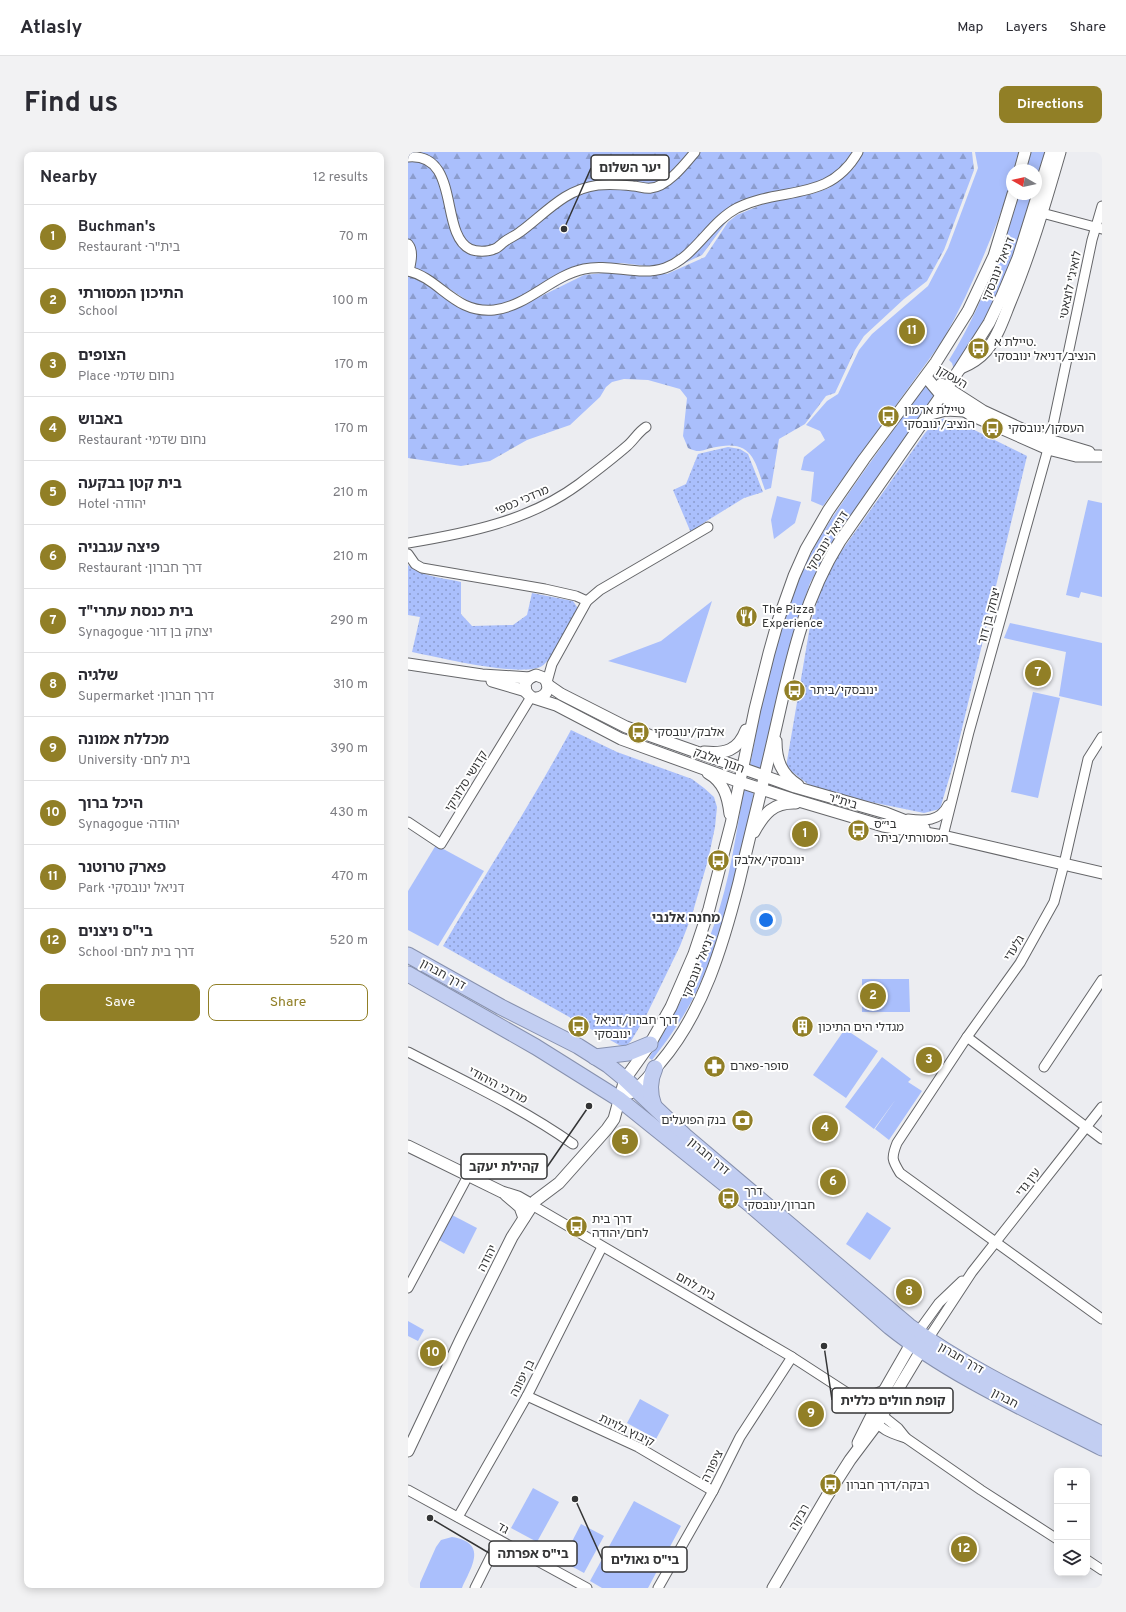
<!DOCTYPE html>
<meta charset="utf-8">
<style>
:root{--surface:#fff;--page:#f2f2f3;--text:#2b2b33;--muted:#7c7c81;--line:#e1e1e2;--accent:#917f26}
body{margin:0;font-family:Overpass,"Noto Sans Hebrew",sans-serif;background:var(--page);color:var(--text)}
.controls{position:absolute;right:12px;bottom:12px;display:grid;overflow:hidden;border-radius:8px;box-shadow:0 2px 10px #0003}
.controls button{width:36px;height:36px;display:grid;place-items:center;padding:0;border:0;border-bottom:1px solid var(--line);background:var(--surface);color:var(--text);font:20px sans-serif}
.compass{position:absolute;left:598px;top:12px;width:36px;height:36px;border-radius:50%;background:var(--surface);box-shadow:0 2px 10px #0003;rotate:279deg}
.you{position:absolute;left:358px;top:768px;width:14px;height:14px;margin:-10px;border:3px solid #fff;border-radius:50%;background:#1a73e8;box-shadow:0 0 0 6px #1a73e833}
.badge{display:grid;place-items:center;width:26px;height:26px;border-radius:50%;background:var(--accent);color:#fff;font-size:13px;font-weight:700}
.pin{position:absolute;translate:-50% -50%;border:2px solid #fff;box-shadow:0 1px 4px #0006}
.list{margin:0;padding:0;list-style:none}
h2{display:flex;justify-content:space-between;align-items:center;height:52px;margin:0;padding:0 16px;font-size:17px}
h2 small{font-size:13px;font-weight:400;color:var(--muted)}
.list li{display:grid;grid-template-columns:26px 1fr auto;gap:12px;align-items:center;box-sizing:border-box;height:64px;padding:0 16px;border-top:1px solid var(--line)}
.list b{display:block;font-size:15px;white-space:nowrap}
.list p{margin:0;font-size:13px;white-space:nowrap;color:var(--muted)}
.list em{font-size:13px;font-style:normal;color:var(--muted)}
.actions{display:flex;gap:8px;padding:12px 16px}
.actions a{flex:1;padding:9px 0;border:1px solid var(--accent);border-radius:8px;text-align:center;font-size:14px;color:var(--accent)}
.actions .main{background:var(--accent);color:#fff}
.icon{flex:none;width:22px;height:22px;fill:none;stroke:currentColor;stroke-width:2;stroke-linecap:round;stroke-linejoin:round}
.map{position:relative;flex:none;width:694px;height:1436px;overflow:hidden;border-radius:8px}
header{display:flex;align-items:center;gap:24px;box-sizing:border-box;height:56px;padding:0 20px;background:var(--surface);border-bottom:1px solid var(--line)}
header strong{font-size:19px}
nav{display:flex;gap:22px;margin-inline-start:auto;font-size:14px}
.intro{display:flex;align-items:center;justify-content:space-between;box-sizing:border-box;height:96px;padding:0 24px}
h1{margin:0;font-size:28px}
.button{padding:10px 18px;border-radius:8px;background:var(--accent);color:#fff;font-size:14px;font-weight:700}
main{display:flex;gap:24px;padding:0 24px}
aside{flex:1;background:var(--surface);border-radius:8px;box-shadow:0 2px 10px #0003}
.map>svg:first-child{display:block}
</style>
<header>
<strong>Atlasly</strong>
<nav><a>Map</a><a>Layers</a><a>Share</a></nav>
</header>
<div class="intro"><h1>Find us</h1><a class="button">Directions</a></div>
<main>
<aside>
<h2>Nearby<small>12 results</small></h2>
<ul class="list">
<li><span class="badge">1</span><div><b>Buchman's</b><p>Restaurant · בית&quot;ר</p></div><em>70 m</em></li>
<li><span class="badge">2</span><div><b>התיכון המסורתי</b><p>School</p></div><em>100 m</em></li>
<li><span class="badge">3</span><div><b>הצופים</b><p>Place · נחום שדמי</p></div><em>170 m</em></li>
<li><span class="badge">4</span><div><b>באבוש</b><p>Restaurant · נחום שדמי</p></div><em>170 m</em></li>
<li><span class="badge">5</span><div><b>בית קטן בבקעה</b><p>Hotel · יהודה</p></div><em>210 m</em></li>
<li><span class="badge">6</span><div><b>פיצה עגבניה</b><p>Restaurant · דרך חברון</p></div><em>210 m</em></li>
<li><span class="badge">7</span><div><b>בית כנסת עתרי&quot;ד</b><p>Synagogue · יצחק בן דור</p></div><em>290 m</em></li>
<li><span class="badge">8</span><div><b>שלגיה</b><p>Supermarket · דרך חברון</p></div><em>310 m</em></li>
<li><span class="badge">9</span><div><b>מכללת אמונה</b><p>University · בית לחם</p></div><em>390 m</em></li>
<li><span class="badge">10</span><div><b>היכל ברוך</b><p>Synagogue · יהודה</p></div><em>430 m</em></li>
<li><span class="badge">11</span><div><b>פארק טרוטנר</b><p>Park · דניאל ינובסקי</p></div><em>470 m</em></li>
<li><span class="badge">12</span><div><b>בי&quot;ס ניצנים</b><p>School · דרך בית לחם</p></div><em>520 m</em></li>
</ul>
<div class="actions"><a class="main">Save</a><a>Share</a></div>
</aside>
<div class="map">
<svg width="694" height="1436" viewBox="0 0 694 1436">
<defs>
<pattern id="grass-dots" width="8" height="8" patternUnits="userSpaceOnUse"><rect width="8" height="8" fill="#aabffc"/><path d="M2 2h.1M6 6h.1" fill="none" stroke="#8b9ccd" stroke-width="1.8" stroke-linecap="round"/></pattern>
<pattern id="forest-firs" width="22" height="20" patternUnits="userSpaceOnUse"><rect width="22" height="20" fill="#aabffc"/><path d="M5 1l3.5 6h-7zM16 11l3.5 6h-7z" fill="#8b9ccd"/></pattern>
</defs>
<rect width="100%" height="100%" fill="#ecedf1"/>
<g fill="url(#grass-dots)">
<path d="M537,266l9,2 73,36 -73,306 -14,47 -16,4 -58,-12 -57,-16 -23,-18 24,-141 11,-38 17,-32 87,-123 11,-12z"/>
<path d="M320,295l12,2 8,5 15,38 -19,6 -39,24 -14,11 -18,-43 13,-6 12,-30z"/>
<path d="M0,413c13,12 37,13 53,17v32l11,12 41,-1 14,-10 5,-22 41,8 6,9c-6,11 -28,51 -37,56 -20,12 -105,-9 -130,-14l8,-35 -12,-2z"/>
<path d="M163,578l46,22 75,27 12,9 10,9 3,10 -2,20 -7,33 -16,55 -12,31 -34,70 -15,25 -5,5 -7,-1 -176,-99c42,-72 88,-142 128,-216z"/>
</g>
<g fill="url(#forest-firs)">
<path d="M0,0h445l-16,24 -104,37 -31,42 -30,14 -51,-6 -31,5 -45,25 -28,12 -27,6 -22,-10 -23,-15 -37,-20z"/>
<path d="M455,0h109l2,18 -30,80 -17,31 -23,18 -40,37 -9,14 -20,43 -9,3 -21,28 -26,15 -8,49 -6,2c-11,-32 -13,-52 -54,-42 -11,3 -12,5 -23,0l-5,-12 4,-38 -7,-9 -32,-9 -24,-1 -12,3 -6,5 -6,10 -30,28 -43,15 -37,21 -29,5 -53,-8v-184l7,2 40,29 18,7h27l19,-5 65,-32 39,-4 44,3 38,-17 23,-35 9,-7 29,-12 49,-10 14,-5 25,-20z"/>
</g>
<g fill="#aabffc">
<path d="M567,0h44l-5,18h-2c0,16 -9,35 -14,50 -16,41 -33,81 -55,120l-120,166 -12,-5 3,-29 -13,-2 3,-13 21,-17 -5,-9 -14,-6 21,-24 11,-7 21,-44 13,-16 56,-48 20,-38 30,-80z"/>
<path d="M623,0h15l-10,35v-17h-10z"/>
<path d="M611,42h15l-18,59 -32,69 -30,48 -2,-7 -3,-3c31,-50 54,-109 70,-166z"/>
<path d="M519,231l8,11 -103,150 -22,39 -20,61 -29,126 -11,-5c11,-57 21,-116 42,-170 18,-47 46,-87 75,-128 20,-28 40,-56 60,-84z"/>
<path d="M369,344l24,6 -6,21 -21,16 -3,-19z"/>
<path d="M680,348l14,3v94l-21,-5 -2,6 -13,-3z"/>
<path d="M304,449l-26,82 -78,-22 53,-20z"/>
<path d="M602,471l92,20v63l-43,-10 7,-44 -62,-14z"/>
<path d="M625,540l27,6 -22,100 -27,-6z"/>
<path d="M336,636l10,3c-12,67 -26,133 -55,195 -12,27 -29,51 -47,74l-3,-2c25,-43 49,-86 65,-133 16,-44 22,-91 30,-137z"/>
<path d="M28,693l48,26 -46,75 -30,-16v-39z"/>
<path d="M454,827h47l1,33h-48z"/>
<path d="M437,877l33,22 -32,47 -33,-23z"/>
<path d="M474,905l29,22 -3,3 14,9 -33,49 -14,-11 21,-30 -22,30 -29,-22z"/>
<path d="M459,1060l24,16 -21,32 -24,-16z"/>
<path d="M44,1063l25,13 -13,26 -25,-14z"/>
<path d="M0,1169l16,9 -6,11 -10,-5z"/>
<path d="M232,1247l29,16 -13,24 -29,-16z"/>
<path d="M125,1336l26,14 -22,40 -26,-14z"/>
<path d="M226,1349l47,25 -33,62h-46l-12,-7z"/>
<path d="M173,1372l23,12 -20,37 -22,-12z"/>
<path d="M44,1385c36,6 20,29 10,51h-42v-5l16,-36 5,-7z"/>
</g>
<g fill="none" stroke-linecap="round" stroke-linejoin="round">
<defs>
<g id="minor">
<path d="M0,5c53,-5 31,77 62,92 6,3 18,3 24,0 4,-1 7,-5 10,-7 5,-4 11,-6 16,-10 15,-11 29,-25 45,-35 23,-14 42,-14 68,-11 5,0 12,3 18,2 16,-1 34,-24 44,-36"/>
<path d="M634,61l60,16"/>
<path d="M0,92c6,7 3,18 1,27"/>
<path d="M0,119c32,7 46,43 86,39 34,-4 57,-34 90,-41 26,-6 55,8 81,-1 30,-11 44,-45 72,-60 44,-22 92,-5 121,-56"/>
<path d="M0,391c60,-10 121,-22 171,-59 16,-12 33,-25 48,-38 7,-6 11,-14 19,-19"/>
<path d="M0,402l7,10 7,4 123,21 31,7 11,5"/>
<path d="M139,530l5,-18 35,-63 13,-11 108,-63"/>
<path d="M694,585l-14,22 -24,105 -10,38 -34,61 -53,74 -70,106c-6,15 -5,17 3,30l202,146"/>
<path d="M500,667c16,2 32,3 40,-14"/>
<path d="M0,670l33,22 90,-147"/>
<path d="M535,684l26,-104 79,-283 44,-209 10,-34"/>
<path d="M559,885l135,102"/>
<path d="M0,900c56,29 114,56 165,92"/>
<path d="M636,915l58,-87"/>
<path d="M124,1053l260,152 91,59 15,12 8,10 75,52 76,49"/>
<path d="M0,1136l61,-114"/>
<path d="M510,1180l21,-29 23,-22"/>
<path d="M520,1187l44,-67 130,-165"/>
<path d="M119,1244l111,51 75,44"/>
<path d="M467,1266c5,13 19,16 31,20"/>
<path d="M0,1338l179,98"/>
<path d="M50,1365l69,-121 75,-149"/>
<path d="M679,1408l15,10"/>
<path d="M67,1436l24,-48"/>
<path d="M250,1436l55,-97 27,-54 52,-80"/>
</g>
<g id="tertiary">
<path d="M612,18l5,-18"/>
<path d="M553,216c10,-4 18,-9 25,-17 11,-13 17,-31 23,-46 21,-50 36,-101 51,-153"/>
<path d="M518,225l15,18 30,20 77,34 28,7h24"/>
<path d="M533,232l42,27 56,26 50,15"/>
<path d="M519,263l19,-5 18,1"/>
<path d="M0,512l74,11 48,3"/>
<path d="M84,529l34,10"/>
<path d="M140,533l13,9 65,33 169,60 91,26 38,15"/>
<path d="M129,546c11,-2 14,-12 7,-20l-8,-3 -7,3 -4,6 1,8 5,5 25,8 65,34 119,43 52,17 91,27 60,10 159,37"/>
<path d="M368,589c0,19 5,33 22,44"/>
<path d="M296,600c21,2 34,-1 42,-22"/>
<path d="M300,621c16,9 20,24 22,41"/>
<path d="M346,680c10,-18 19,-30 42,-29"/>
<path d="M222,941c12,-6 21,-20 30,-30 43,-50 63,-118 79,-181 11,-47 23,-94 34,-142 16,-69 28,-137 67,-199l119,-171 30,-47 13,-27 16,-38 33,-106"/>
<path d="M0,994l94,46 16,5 14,8"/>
<path d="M98,1043l14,12 4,11"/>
<path d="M447,1246l17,-2 12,-5"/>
<path d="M450,1291l26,-52 31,-54"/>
<path d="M0,1299l53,-112 51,-102 23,-36 24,-18 48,-54 7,-10 11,-40 25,-35 21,-37 23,-53 15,-45 22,-85 24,-115 14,-56 9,-32 16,-45 12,-27 22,-38 36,-52 72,-97 32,-51 26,-55 19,-62"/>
<path d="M365,1436l54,-92 23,-36 27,-36 48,-80"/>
</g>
<g id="trunk">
<path d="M0,803l93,52 77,39 30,19 17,14 60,57 224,190c59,43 128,75 193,108"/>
<path d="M0,822l128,73 83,52 133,107 138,121c61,49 142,85 212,121"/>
<path d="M187,905l33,-4 22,-9"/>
<path d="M246,954c-5,-13 -5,-25 1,-38"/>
</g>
</defs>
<use href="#minor" stroke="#656669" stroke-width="11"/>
<use href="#tertiary" stroke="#656669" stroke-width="13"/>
<use href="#trunk" stroke="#8791ae" stroke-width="17"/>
<use href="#minor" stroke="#fff" stroke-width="9"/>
<use href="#tertiary" stroke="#fff" stroke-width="11"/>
<use href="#trunk" stroke="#c2cef2" stroke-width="15"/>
</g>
<defs>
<symbol id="bus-disc" viewBox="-11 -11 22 22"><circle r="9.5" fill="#917f26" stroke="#fff"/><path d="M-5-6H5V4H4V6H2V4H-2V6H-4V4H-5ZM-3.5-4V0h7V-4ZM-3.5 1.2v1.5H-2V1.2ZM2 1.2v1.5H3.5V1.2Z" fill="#fff"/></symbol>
<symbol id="restaurant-disc" viewBox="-11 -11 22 22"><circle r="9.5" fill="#917f26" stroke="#fff"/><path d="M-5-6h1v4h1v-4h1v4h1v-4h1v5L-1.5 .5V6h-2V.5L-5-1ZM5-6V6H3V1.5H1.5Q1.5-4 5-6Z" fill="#fff"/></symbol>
<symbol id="building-disc" viewBox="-11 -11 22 22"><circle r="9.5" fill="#917f26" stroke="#fff"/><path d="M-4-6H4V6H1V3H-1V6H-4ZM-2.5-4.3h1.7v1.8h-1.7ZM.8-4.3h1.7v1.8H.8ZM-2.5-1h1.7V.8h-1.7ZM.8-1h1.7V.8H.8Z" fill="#fff"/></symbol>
<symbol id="pharmacy-disc" viewBox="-11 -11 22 22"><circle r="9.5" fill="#917f26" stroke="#fff"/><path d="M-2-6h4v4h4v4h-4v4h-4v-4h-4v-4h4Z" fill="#fff"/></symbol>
<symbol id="bank-disc" viewBox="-11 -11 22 22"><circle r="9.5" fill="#917f26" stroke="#fff"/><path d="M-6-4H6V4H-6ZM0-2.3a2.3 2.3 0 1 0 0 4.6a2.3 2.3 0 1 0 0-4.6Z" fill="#fff"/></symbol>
</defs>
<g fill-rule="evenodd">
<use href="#bus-disc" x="558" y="184" width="25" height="25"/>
<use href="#bus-disc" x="468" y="252" width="25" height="25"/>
<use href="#bus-disc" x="572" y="264" width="25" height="25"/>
<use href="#restaurant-disc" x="326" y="452" width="25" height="25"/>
<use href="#bus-disc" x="374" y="526" width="25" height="25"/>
<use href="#bus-disc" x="218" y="568" width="25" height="25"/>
<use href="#bus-disc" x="438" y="666" width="25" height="25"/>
<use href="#bus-disc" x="298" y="696" width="25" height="25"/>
<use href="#bus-disc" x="158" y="862" width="25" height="25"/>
<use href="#building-disc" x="382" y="862" width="25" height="25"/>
<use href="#pharmacy-disc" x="294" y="902" width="25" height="25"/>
<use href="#bank-disc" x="322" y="956" width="25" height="25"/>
<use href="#bus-disc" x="308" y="1034" width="25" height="25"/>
<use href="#bus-disc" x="156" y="1062" width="25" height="25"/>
<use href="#bus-disc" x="410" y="1320" width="25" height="25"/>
</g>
<g text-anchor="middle" stroke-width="4" stroke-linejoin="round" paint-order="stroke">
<g font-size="12" fill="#343536" stroke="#fff">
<text transform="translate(590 117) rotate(-68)" y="4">דניאל ינובסקי</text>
<text transform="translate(662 133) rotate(-78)" y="4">לואיג'י לוצאטי</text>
<text transform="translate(544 225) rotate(30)" y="4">העסקן</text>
<text transform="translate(114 348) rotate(-23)" y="4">מרדכי כספי</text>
<text transform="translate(419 389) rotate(-58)" y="4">דניאל ינובסקי</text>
<text transform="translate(581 464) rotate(-75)" y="4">יצחק בן דור</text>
<text transform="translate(311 608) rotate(20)" y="4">חנוך אלבק</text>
<text transform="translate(58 629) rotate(-58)" y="4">קדושי סלוניקי</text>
<text transform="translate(435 649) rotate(16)" y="4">בית"ר</text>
<text transform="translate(606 796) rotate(-58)" y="4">גלעדי</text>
<text transform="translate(290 814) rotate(-68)" y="4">דניאל ינובסקי</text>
<text transform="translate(35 822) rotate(29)" y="4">דרך חברון</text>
<text transform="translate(90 933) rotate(28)" y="4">מרדכי היהודי</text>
<text transform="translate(301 1004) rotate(40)" y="4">דרך חברון</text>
<text transform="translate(620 1030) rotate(-52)" y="4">עין גדי</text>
<text transform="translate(79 1106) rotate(-63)" y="4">יהודה</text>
<text transform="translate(288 1134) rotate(30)" y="4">בית לחם</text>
<text transform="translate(553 1206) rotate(30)" y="4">דרך חברון</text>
<text transform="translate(114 1226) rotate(-63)" y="4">בן יפונה</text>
<text transform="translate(597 1246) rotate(28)" y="4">חברון</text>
<text transform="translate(219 1278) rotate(26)" y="4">קיבוץ גלויות</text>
<text transform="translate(304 1314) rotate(-64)" y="4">ציפורה</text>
<text transform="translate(391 1365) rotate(-59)" y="4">רבקה</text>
<text transform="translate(95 1376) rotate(29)" y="4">גד</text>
</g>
<g font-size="12" fill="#343536" stroke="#fff" text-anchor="start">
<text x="586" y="194">טיילת א.<tspan x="586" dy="14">הנציב/דניאל ינובסקי</tspan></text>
<text x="496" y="262">טיילת ארמון<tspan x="496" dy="14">הנציב/ינובסקי</tspan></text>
<text x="600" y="280">העסקן/ינובסקי</text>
<text x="354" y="461">The Pizza<tspan x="354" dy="14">Experience</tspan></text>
<text x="402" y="542">ינובסקי/ביתר</text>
<text x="246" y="584">אלבק/ינובסקי</text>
<text x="466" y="676">בי״ס<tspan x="466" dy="14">המסורתי/ביתר</tspan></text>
<text x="326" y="712">ינובסקי/אלבק</text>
<text x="186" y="872">דרך חברון/דניאל<tspan x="186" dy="14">ינובסקי</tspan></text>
<text x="410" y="879">מגדלי הים התיכון</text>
<text x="322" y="918">סופר-פארם</text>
<text x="318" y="972" text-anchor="end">בנק הפועלים</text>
<text x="336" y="1043">דרך<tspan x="336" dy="14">חברון/ינובסקי</tspan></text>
<text x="184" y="1071">דרך בית<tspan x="184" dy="14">לחם/יהודה</tspan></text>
<text x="438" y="1337">רבקה/דרך חברון</text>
</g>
<g font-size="13" font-weight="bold" fill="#343536" stroke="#fff">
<text x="278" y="770">מחנה אלנבי</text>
</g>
</g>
<path fill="none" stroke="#343536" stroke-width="1.5" d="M156 77L183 16M181 954L139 1015M416 1194L424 1248M22 1366L81 1401M167 1347L194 1407"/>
<g fill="#343536" stroke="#fff" stroke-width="1.5">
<circle cx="156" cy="77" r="4"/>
<circle cx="181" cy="954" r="4"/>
<circle cx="416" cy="1194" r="4"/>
<circle cx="22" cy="1366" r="4"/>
<circle cx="167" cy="1347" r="4"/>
</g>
<g fill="#fff" stroke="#343536" stroke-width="1.5">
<rect x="183" y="3" width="78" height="25" rx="4"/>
<rect x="53" y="1002" width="86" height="25" rx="4"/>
<rect x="424" y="1236" width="121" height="25" rx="4"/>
<rect x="81" y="1389" width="88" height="25" rx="4"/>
<rect x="194" y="1395" width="85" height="25" rx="4"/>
</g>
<g font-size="13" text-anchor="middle" font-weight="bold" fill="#343536">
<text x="222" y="20">יער השלום</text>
<text x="96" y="1019">קהילת יעקב</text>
<text x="485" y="1253">קופת חולים כללית</text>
<text x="125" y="1406">בי"ס אפרתה</text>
<text x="237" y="1412">בי"ס גאולים</text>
</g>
</svg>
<div class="controls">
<button>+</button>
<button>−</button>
<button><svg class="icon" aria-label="layers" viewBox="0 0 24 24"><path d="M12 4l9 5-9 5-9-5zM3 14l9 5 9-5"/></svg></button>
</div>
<svg class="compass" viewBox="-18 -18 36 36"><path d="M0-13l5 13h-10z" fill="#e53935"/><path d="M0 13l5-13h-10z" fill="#7c7c81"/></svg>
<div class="you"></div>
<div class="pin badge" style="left:397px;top:682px">1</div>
<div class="pin badge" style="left:465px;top:844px">2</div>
<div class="pin badge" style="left:521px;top:908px">3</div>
<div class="pin badge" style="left:417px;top:976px">4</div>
<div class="pin badge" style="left:217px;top:989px">5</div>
<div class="pin badge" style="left:425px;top:1030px">6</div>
<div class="pin badge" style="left:630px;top:521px">7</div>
<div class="pin badge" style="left:501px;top:1140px">8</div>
<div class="pin badge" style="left:403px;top:1262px">9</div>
<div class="pin badge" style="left:25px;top:1201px">10</div>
<div class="pin badge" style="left:504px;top:179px">11</div>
<div class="pin badge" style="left:556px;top:1397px">12</div>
</div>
</main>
